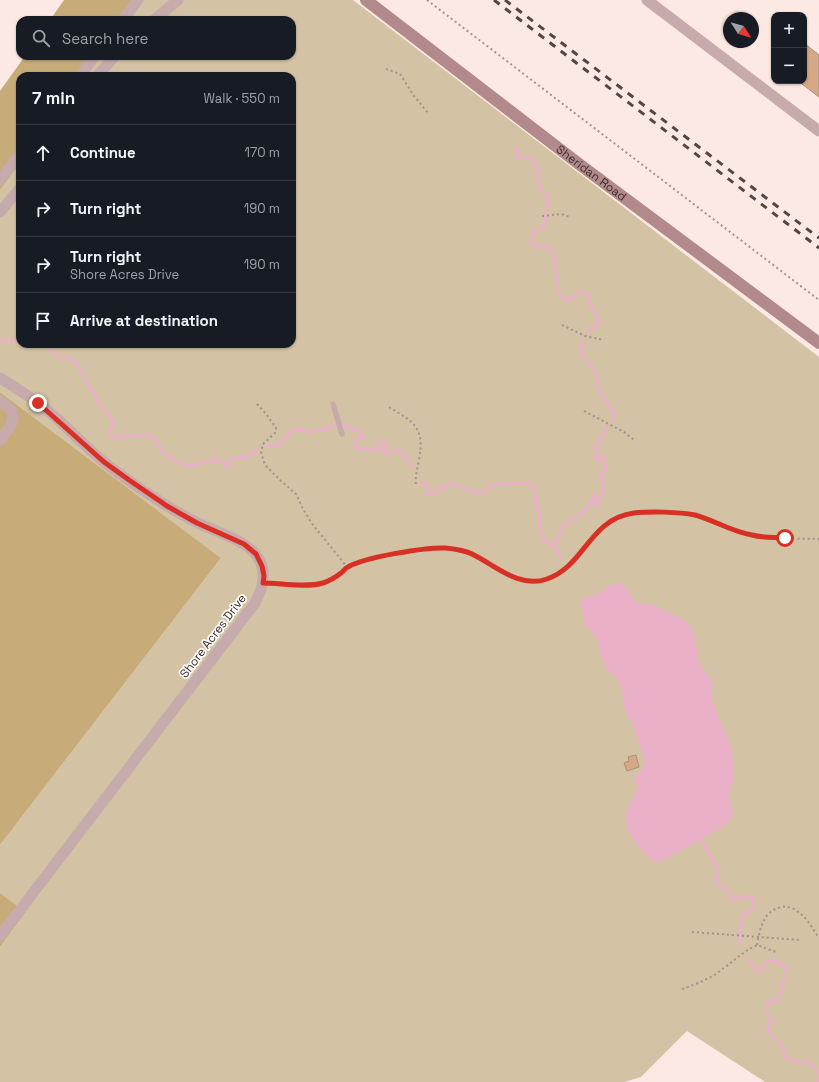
<!DOCTYPE html>
<meta charset="utf-8">
<style>
:root{--surface:#171b24;--page:#242831;--text:#f1f3f6;--muted:#9ea1a6;--line:#363941}
body{margin:0;font-family:"Space Grotesk",sans-serif;background:var(--page);color:var(--text)}
.controls{position:absolute;right:12px;top:12px;display:grid;overflow:hidden;border-radius:8px;box-shadow:0 1px 3px #0004}
.controls button{width:36px;height:36px;display:grid;place-items:center;padding:0;border:0;border-bottom:1px solid var(--line);background:var(--surface);color:var(--text);font:20px sans-serif}
.compass{position:absolute;left:723px;top:12px;width:36px;height:36px;border-radius:50%;background:var(--surface);box-shadow:0 1px 3px #0004;rotate:127deg}
.stop{position:absolute;width:12px;height:12px;margin:-9px;border:3px solid #d93025;border-radius:50%;background:#fff}
.stop.end{background:#d93025;border-color:#fff;box-shadow:0 1px 4px #0008}
.list{margin:0;padding:0;list-style:none}
h2{display:flex;justify-content:space-between;align-items:center;height:52px;margin:0;padding:0 16px;font-size:17px}
h2 small{font-size:13px;font-weight:400;color:var(--muted)}
.list li{display:grid;grid-template-columns:26px 1fr auto;gap:12px;align-items:center;box-sizing:border-box;height:56px;padding:0 16px;border-top:1px solid var(--line)}
.list b{display:block;font-size:15px;white-space:nowrap}
.list p{margin:0;font-size:13px;white-space:nowrap;color:var(--muted)}
.list em{font-size:13px;font-style:normal;color:var(--muted)}
.icon{flex:none;width:22px;height:22px;fill:none;stroke:currentColor;stroke-width:2;stroke-linecap:round;stroke-linejoin:round}
.map{position:relative;flex:none;width:819px;height:1082px;overflow:hidden}
.search{position:absolute;background:var(--surface);box-shadow:0 1px 3px #0004;left:16px;top:16px;width:280px;height:44px;display:flex;align-items:center;gap:10px;box-sizing:border-box;padding:0 14px;border-radius:12px;color:var(--muted);font-size:15px}
.panel{position:absolute;background:var(--surface);box-shadow:0 1px 3px #0004;left:16px;top:72px;width:280px;height:276px;border-radius:12px}
.map>svg:first-child{display:block}
</style>
<div class="map">
<svg width="819" height="1082" viewBox="0 0 819 1082">
<rect width="100%" height="100%" fill="#fde9e3"/>
<path fill="#d3c2a3" d="M144,0h209l466,357v725h-54l-78,-51 -46,46 -17,5h-624v-135l26,-35 -26,-19v-48l221,-287 -221,-166v-202l20,-26v180h272v-268h-206l15,-20h191v-36h-163z"/>
<g fill="#c7ac7a">
<path d="M64,0h80l-15,20h-79z"/>
<path d="M25,56h76l-15,20h-66v88l-20,26v-99z"/>
<path d="M0,392l221,166 -221,287z"/>
<path d="M0,893l26,19 -26,35z"/>
</g>
<path fill="#eab0c8" d="M618,583l8,4 9,15 6,2h11l34,17 8,10 5,33 13,17v19l3,6 1,5 14,33 4,20v17l-6,14 5,17 -2,6 -5,6 -14,9 -46,26 -11,3c-11,-7 -32,-32 -29,-46 1,-10 10,-19 11,-29 0,-3 -2,-7 -3,-9l9,-10 2,-4 -1,-7 -11,-33 -5,-7 -4,-11 -2,-16 -3,-9 -11,-10 -3,-5 -10,-30 -9,-11 -6,-22 2,-4 16,-5 5,-3 3,-4z"/>
<g fill="none" stroke-linecap="round" stroke-linejoin="round">
<g stroke="#eab0c8" stroke-width="3">
<path d="M517,148l1,10h13l7,8v19l10,13 -3,25 -2,3 -11,8v9l5,5 6,-3 8,5 4,13v6l3,12 1,11 8,9 12,-8h7l4,4 -1,5c5,8 11,15 8,24l-7,3 -3,5"/>
<path d="M0,340l20,1"/>
<path d="M584,341c-10,17 8,21 12,33 2,6 1,12 4,18 4,8 10,15 14,22l-2,6"/>
<path d="M43,344l7,4 8,8 9,2 8,4 8,12 3,7 11,18 2,6 10,9 4,8 -3,13c7,4 14,2 22,0 7,3 14,-3 20,2 4,3 6,9 9,13 7,7 20,15 31,16 3,0 5,-2 8,-3 4,-1 9,0 13,-1l1,-4 10,4 1,3 4,3 1,-9 18,-2 4,-5 5,-2"/>
<path d="M266,447l16,-4 10,-12 5,-2 13,3 20,-4 4,-5c9,1 15,6 24,7l6,8h-6l-3,2 1,7 4,2 4,-1 12,4 2,-4 -1,-5 6,-1 4,3 -5,5 4,4 12,-4 7,6 5,10"/>
<path d="M422,482l7,5 -2,8 8,-1 3,-6 7,1 5,-7 19,9 14,2 10,-9 35,-1 6,5 2,10 -1,7 5,9v15l6,14 8,1"/>
<path d="M554,544l5,-7 3,-9 8,-8 8,-3 12,-12 3,-9 3,-1 -2,8 2,3 4,-2 1,-9 4,-7 -5,-12 1,-3h3l2,-3 -2,-12 -3,-3 -1,5 -4,-1c-2,-15 4,-20 11,-32"/>
<path d="M554,544l7,13"/>
<path d="M701,840l18,30 -2,13 12,8 4,9 14,-4 8,2 -3,7 1,5 -9,3 -5,16 1,15"/>
<path d="M749,959l7,13 7,-4 2,-5 9,-3 11,7 2,12 -5,3v8l-5,11 -9,1 -2,10 6,10 -5,6 2,5 13,12 3,13 14,4 13,1 7,11"/>
<path d="M818,1082l1,-4"/>
</g>
</g>
<g fill="#d6a883" stroke="#a9917e">
<path d="M804,43l15,12v42l-21,-16h6z"/>
<path d="M636,755l3,12 -12,4 -3,-8 5,-2 -1,-4z"/>
</g>
<g fill="none" stroke-linecap="round" stroke-linejoin="round">
<g stroke="#a2918c" stroke-width="2" stroke-dasharray="2 3" stroke-linecap="butt">
<path d="M427,0l392,300"/>
<path d="M386,69l14,5 14,22 15,18"/>
<path d="M542,216l19,-2 9,3"/>
<path d="M562,325l23,11 19,4"/>
<path d="M257,404l10,11 9,13 -1,5 -12,11 -2,8 4,13 16,16 15,13 8,17 9,14 34,42"/>
<path d="M389,407c25,16 36,19 30,53 -2,10 -4,17 -3,27"/>
<path d="M584,411l40,21 10,8"/>
<path d="M272,583c16,1 35,5 51,0 6,-2 13,-6 18,-10 3,-2 4,-5 7,-6 16,-10 77,-20 97,-19 9,0 18,2 26,6 25,11 46,34 75,26 38,-11 43,-63 90,-67 17,-2 43,-2 60,3 18,4 35,14 54,19 21,6 47,3 69,4"/>
<path d="M757,945c3,-16 6,-35 25,-38 6,-1 11,1 15,4 10,6 15,17 22,27"/>
<path d="M682,989c12,-4 24,-9 34,-15 14,-10 25,-21 41,-29l19,7"/>
</g>
<path stroke="#c7abac" stroke-width="5.5" d="M333,404l9,30"/>
<g stroke="#c7abac" stroke-width="11">
<path d="M647,0l172,131"/>
<path d="M123,20l15,-20"/>
<path d="M154,20l24,-20"/>
<path d="M80,76l15,-20"/>
<path d="M97,76l18,-20"/>
<path d="M0,180l20,-26"/>
<path d="M0,212l20,-24"/>
<path d="M0,378c13,8 26,16 38,25 24,18 43,40 66,59 26,21 64,46 94,61 18,9 46,16 58,32 12,15 7,33 -1,48l-255,333"/>
<path d="M0,401c3,3 8,5 10,8 9,11 -4,23 -10,31"/>
</g>
<path stroke="#b28a8c" stroke-width="12" id="s1" d="M366,0l213,164 240,179"/>
<g stroke="#534541" stroke-width="3" stroke-dasharray="7 7" stroke-linecap="butt">
<path d="M494,0l325,248"/>
<path d="M505,0l314,238"/>
</g>
<path stroke="#a2918c" stroke-width="2" stroke-dasharray="2 3" stroke-linecap="butt" d="M692,932l108,8"/>
</g>
<g fill="none" stroke-linecap="round" stroke-linejoin="round">
<path stroke="#d93025" stroke-width="5" d="M38,403l66,59 25,18 38,26 30,17 47,21 12,10 6,12 2,10 -1,7c17,0 44,5 60,0 6,-2 13,-6 18,-10 3,-2 4,-5 7,-6 17,-10 78,-20 98,-19 9,1 18,2 26,6 23,11 47,35 75,25 38,-13 42,-60 87,-66 16,-2 45,-1 61,2 19,5 37,17 57,20 11,3 22,2 33,3"/>
</g>
<g text-anchor="middle" stroke-width="3.5" stroke-linejoin="round" paint-order="stroke">
<g font-size="12" fill="#3b2e2a" stroke="#fbfbfb">
<text dy="4" stroke="none"><textPath href="#s1" startOffset="284">Sheridan Road</textPath></text>
<text transform="translate(213 636) rotate(-53)" y="4">Shore Acres Drive</text>
</g>
</g>
</svg>
<div class="controls">
<button>+</button>
<button>−</button>
</div>
<svg class="compass" viewBox="-18 -18 36 36"><path d="M0-13l5 13h-10z" fill="#e53935"/><path d="M0 13l5-13h-10z" fill="#9ea1a6"/></svg>
<div class="stop" style="left:785px;top:538px"></div>
<div class="stop end" style="left:38px;top:403px"></div>
<div class="search"><svg class="icon" aria-label="search" viewBox="0 0 24 24"><circle cx="10" cy="10" r="6"/><path d="M15 15l6 6"/></svg>Search here</div>
<section class="panel">
<h2>7 min<small>Walk · 550 m</small></h2>
<ul class="list">
<li><svg class="icon" aria-label="ahead" viewBox="0 0 24 24"><path d="M12 20V5M6 11l6-6 6 6"/></svg><div><b>Continue</b></div><em>170 m</em></li>
<li><svg class="icon" aria-label="right" viewBox="0 0 24 24"><path d="M7 20v-9h11M14 6l5 5-5 5"/></svg><div><b>Turn right</b></div><em>190 m</em></li>
<li><svg class="icon" aria-label="right" viewBox="0 0 24 24"><path d="M7 20v-9h11M14 6l5 5-5 5"/></svg><div><b>Turn right</b><p>Shore Acres Drive</p></div><em>190 m</em></li>
<li><svg class="icon" aria-label="arrive" viewBox="0 0 24 24"><path d="M6 21V4h12l-3 4 3 4H6"/></svg><div><b>Arrive at destination</b></div></li>
</ul>
</section>
</div>
